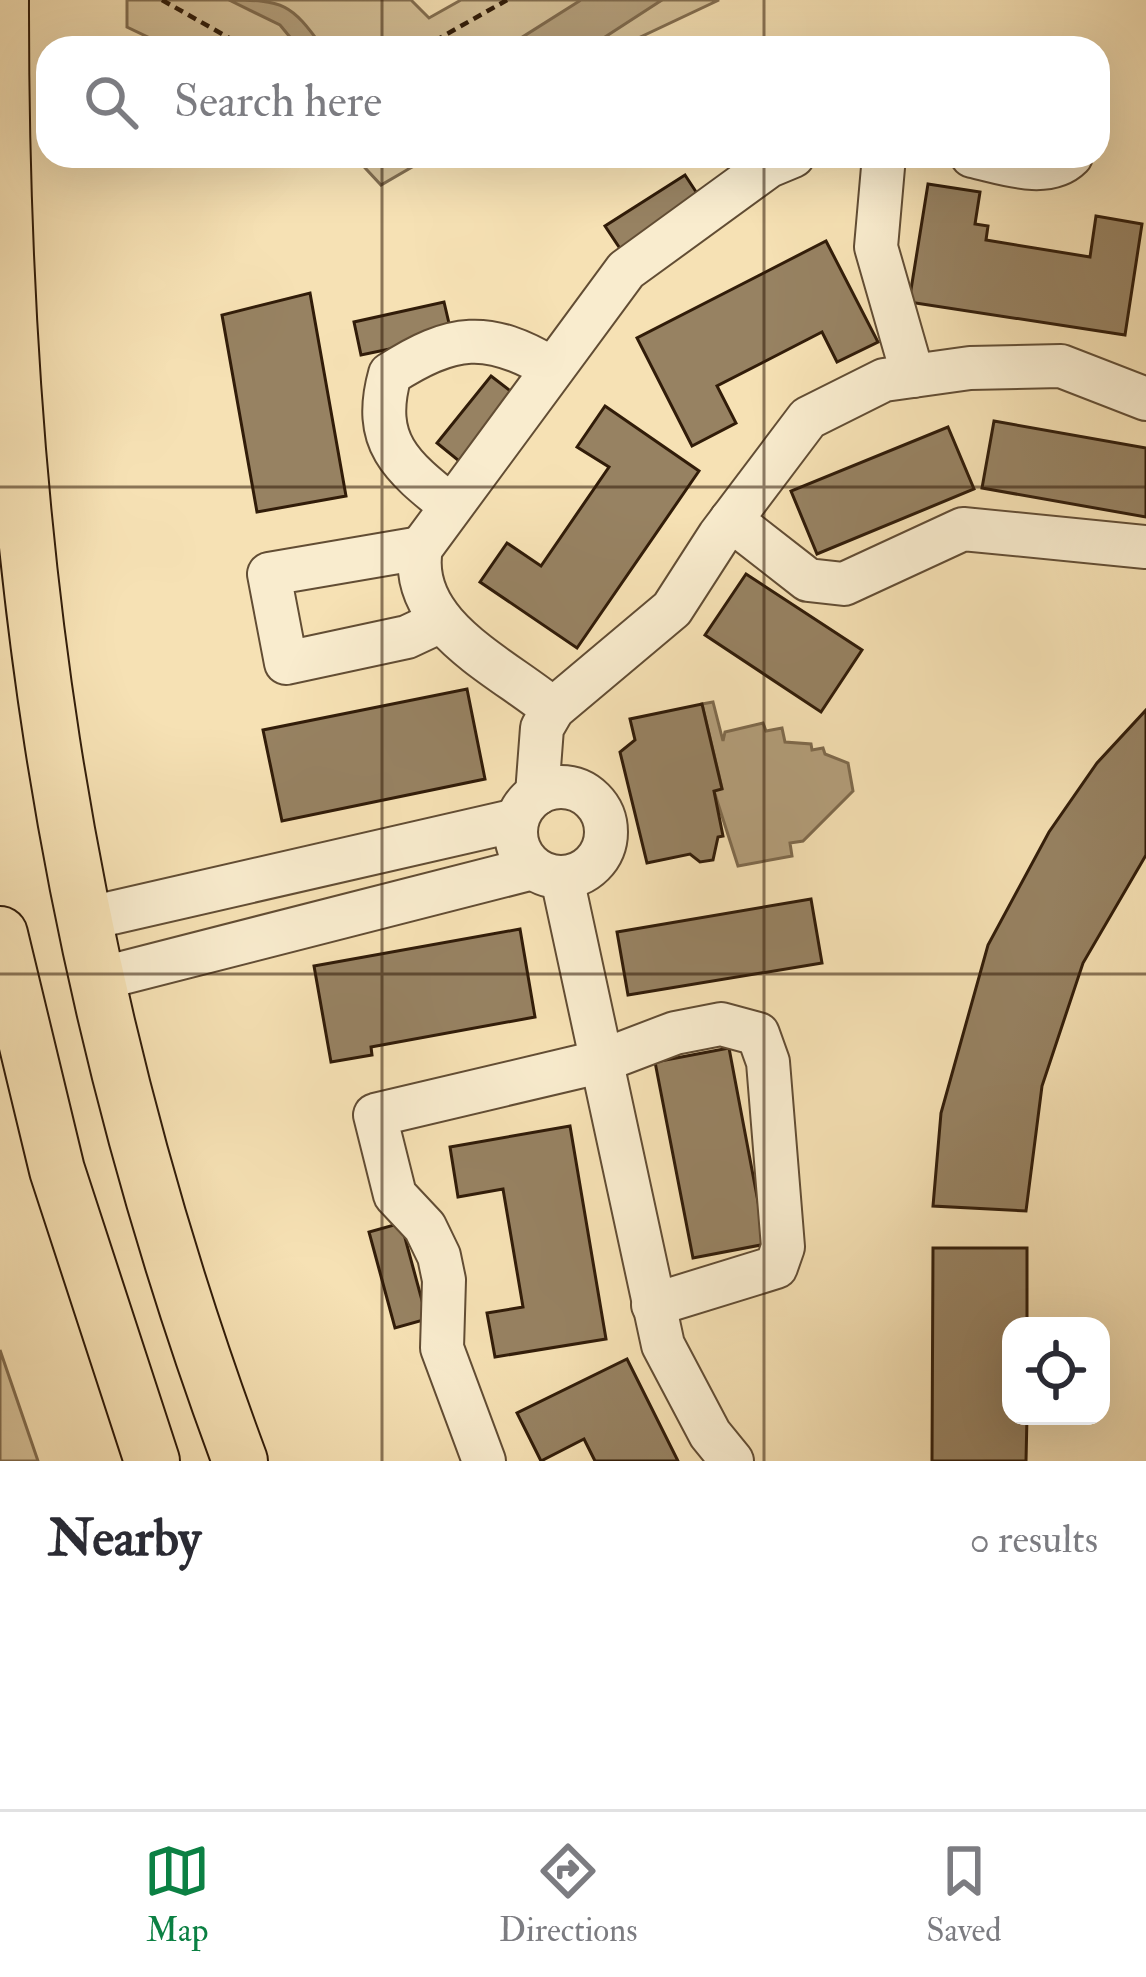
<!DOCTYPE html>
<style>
:root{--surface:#fff;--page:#f7f7f7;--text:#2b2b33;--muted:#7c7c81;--line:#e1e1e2;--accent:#0b8043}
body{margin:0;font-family:"IM FELL Double Pica",serif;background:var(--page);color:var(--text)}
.controls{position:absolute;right:36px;bottom:36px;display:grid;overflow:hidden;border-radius:24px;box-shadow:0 12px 48px #0002}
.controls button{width:108px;height:108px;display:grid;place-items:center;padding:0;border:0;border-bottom:3px solid var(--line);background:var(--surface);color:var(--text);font:60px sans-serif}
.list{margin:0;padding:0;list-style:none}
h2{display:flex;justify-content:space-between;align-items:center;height:156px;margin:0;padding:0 48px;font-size:51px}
h2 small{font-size:39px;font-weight:400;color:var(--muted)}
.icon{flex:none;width:66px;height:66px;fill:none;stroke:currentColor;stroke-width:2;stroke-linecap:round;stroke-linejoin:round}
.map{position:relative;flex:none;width:1146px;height:1461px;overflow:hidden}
.search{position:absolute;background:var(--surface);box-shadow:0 12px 48px #0002;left:36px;right:36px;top:36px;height:132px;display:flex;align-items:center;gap:30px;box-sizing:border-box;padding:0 42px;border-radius:36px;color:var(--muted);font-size:45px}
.sheet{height:348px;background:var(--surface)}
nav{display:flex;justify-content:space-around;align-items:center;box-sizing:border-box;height:168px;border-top:3px solid var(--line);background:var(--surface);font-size:33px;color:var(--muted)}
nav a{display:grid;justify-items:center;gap:6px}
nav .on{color:var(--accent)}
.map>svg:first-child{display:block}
</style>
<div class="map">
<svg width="1146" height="1461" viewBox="0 0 1146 1461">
<rect width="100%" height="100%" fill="#f6e1b4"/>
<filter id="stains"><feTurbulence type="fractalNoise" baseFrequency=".00167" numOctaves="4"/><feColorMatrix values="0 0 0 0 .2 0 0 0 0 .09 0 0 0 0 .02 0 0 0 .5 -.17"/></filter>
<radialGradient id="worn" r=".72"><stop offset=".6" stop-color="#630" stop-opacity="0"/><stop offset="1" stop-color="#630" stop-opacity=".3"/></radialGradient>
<g fill="#d5c097" stroke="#836e50" stroke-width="3">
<path d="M127,0h284l18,18 32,-18h258l-102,48h-446l-44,-21z"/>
<path d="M354,156h77l-50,29z"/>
<path d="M0,1350l38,111h-38z"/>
</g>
<g fill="#b39e7a" stroke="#7f6a4d" stroke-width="3">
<path d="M229,0c54,0 62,3 94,48h-24l-19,-23z"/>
<path d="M581,0h81l-74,48h-83z"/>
<path d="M713,702l10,39 2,-9 38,-9 3,8 16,-3 3,14 26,2 1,6 11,-2 2,6 23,9 5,28 -50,50 -13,2 2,13 -54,10 -24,-75 8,-3 -20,-84z"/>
</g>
<g fill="#978262" stroke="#311c09" stroke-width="3">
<path d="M685,175l19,29 -79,52 -20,-30z"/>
<path d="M928,184l52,8 -5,32 13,2 -2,14 104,17 6,-41 46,8 -17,111 -216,-33z"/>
<path d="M826,241l52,101 -41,20 -15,-30 -105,54 19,37 -44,23 -55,-108z"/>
<path d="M310,293l36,203 -89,16 -35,-197z"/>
<path d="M444,302l8,34 -91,19 -7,-33z"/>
<path d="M491,376l22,17 -54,68 -22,-18z"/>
<path d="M605,406l94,65 -122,177 -97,-66 27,-39 34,23 68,-99 -32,-20z"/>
<path d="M994,421l152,27v69l-164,-29z"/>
<path d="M948,427l26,62 -157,65 -26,-63z"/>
<path d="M746,574l116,76 -41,62 -116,-77z"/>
<path d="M467,689l18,90 -203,42 -19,-91z"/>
<path d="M702,704l20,85 -8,2 9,45 -5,1 -5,23 -13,2 -10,-8 -43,9 -27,-111 15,-12 -5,-21z"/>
<path d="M1146,710v145l-63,108 -41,123 -16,125 -93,-5 8,-93 47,-168 61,-113 48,-69z"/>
<path d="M811,899l11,64 -194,32 -11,-63z"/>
<path d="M520,929l15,88 -164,30 1,8 -41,7 -17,-96z"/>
<path d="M729,1048l37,196 -73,14 -38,-196z"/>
<path d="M570,1126l36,213 -111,18 -8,-44 36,-6 -20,-118 -45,8 -8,-50z"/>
<path d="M401,1223l26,96 -32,9 -26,-96z"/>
<path d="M933,1248h94v78h-16v90h16l-1,45h-94z"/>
<path d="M627,1359l51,102h-83l-11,-22 -43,22 -24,-48z"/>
</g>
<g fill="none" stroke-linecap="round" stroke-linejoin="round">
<defs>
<g id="minor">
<path d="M884,156l-8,91 37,129"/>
<path d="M972,156c29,6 75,24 99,0"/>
<path d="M451,506c-50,-40 -80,-64 -61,-132 62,-40 98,-44 161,-6"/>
<path d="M731,520l77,60 36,4 119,-55 183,18"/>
<path d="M421,548l-152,26 17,89 121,-26 32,-15"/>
<path d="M553,709c-52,-43 -146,-84 -132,-161l205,-278 143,-104 24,-10"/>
<circle cx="561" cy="832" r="45"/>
<path d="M537,794l5,-66 11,-19 119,-100 47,-73 89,-118 76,-38 86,-12 91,-2 85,33"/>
<path d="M562,878l101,467 47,89 22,27"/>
<path d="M81,920l436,-100"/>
<path d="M95,980l438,-112"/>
<path d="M484,1461l-42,-113 2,-68 -5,-24 -14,-29 -30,-32 -20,-80 224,-53 76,-29 46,-9 37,10 10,28 15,185 -7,20 -123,38"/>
</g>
<g id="major">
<path d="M1,0c-1,517 58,975 239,1461"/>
<path d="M0,934l57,236 95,291"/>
</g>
</defs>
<use href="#minor" stroke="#624d34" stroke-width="46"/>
<use href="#major" stroke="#311c09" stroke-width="58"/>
<g stroke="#311c09" stroke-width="4.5" stroke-dasharray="9 6" stroke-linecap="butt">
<path d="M162,0l85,48"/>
<path d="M345,48l86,-5 76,-43"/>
</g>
<use href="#minor" stroke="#f9ecce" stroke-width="42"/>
<use href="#major" stroke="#f6e1b4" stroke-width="54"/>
</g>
<path fill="none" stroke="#311c09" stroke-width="3" stroke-opacity="0.55" d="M382,0v48M764,0v48M382,156v1305M764,156v1305M0,487h1146M0,974h1146"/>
<rect width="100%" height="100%" filter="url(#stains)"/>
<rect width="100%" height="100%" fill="url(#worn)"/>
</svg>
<div class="controls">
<button><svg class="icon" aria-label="locate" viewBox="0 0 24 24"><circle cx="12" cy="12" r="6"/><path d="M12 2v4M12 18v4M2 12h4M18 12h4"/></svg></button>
</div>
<div class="search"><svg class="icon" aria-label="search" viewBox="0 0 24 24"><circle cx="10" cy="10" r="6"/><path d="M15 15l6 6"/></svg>Search here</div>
</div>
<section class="sheet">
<h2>Nearby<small>0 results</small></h2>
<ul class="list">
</ul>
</section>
<nav>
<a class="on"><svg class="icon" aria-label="map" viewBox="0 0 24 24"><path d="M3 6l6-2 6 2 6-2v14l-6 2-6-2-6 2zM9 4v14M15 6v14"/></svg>Map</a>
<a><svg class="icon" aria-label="directions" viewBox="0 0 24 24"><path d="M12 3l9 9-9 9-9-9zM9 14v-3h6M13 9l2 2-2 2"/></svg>Directions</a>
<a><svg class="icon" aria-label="saved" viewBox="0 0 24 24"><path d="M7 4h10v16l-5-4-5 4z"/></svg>Saved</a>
</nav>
